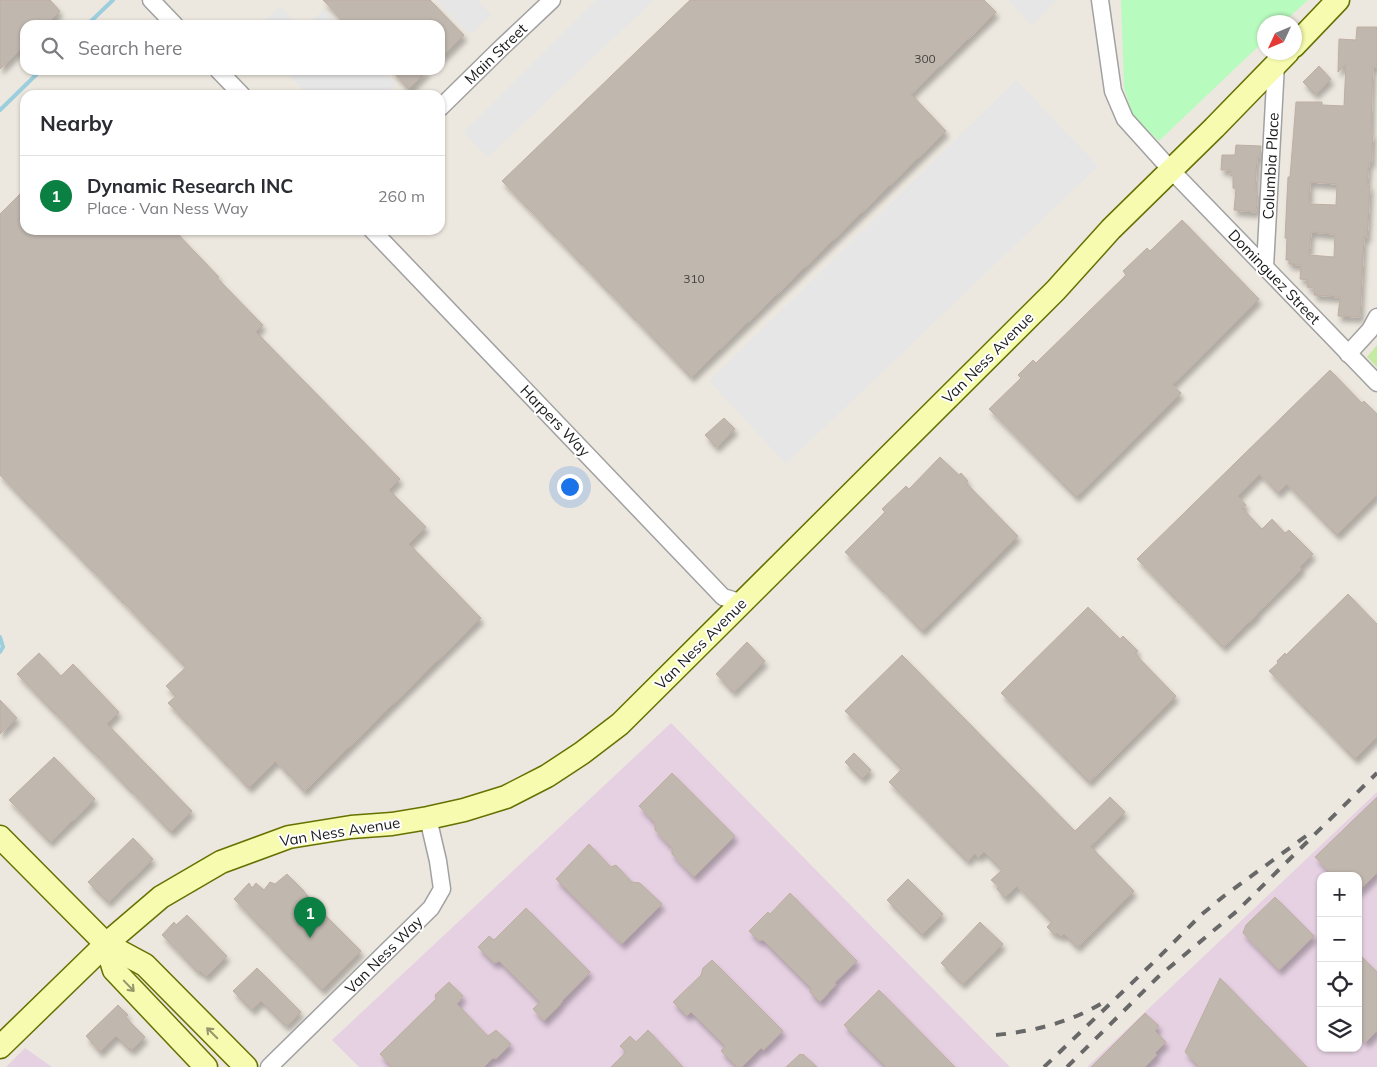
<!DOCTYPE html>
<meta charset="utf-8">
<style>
:root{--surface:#fff;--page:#f2f2f3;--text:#2b2b33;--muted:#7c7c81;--line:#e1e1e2;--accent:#0b8043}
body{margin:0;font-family:Mulish,sans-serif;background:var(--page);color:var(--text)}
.controls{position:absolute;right:15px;bottom:15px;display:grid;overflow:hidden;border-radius:10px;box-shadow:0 1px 4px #0004}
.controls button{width:45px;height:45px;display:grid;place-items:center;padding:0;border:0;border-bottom:1px solid var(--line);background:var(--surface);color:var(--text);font:25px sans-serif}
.compass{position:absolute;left:1257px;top:15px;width:45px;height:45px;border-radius:50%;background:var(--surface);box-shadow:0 1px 4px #0004;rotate:226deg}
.you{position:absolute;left:569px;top:486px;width:18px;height:18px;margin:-12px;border:4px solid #fff;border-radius:50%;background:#1a73e8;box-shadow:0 0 0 8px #1a73e833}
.badge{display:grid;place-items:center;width:32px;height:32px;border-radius:50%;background:var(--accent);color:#fff;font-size:16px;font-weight:700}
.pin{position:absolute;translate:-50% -41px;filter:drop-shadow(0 1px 2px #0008)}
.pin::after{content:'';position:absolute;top:26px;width:18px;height:15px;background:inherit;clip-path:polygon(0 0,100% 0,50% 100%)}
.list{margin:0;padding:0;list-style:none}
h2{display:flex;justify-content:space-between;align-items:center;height:65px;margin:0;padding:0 20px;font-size:21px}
h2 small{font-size:16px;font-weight:400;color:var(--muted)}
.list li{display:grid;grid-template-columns:32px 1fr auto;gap:15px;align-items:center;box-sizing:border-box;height:80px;padding:0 20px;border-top:1px solid var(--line)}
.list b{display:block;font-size:19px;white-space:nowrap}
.list p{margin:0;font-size:16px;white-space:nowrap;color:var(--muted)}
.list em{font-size:16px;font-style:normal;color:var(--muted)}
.icon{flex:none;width:28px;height:28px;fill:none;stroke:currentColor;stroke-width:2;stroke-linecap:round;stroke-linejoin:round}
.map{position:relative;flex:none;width:1377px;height:1067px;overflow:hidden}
.search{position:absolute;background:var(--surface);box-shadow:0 1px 4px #0004;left:20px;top:20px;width:425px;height:55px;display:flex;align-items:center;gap:12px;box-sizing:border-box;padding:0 18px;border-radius:15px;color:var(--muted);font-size:19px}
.panel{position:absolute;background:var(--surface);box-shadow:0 1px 4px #0004;left:20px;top:90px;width:425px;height:145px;border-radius:15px}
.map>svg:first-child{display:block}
</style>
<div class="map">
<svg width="1377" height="1067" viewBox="0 0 1377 1067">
<defs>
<filter id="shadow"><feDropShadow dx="3" dy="5.5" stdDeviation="2.5" flood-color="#0004"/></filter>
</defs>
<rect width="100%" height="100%" fill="#ede8df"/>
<g fill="#e6d1e2" fill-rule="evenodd">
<path d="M671,723l339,344h-651l-27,-27z"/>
<path d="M1377,792v275h-290zM1321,876h37v172h-37z"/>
<path d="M25,1048l27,19h-46z"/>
</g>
<path fill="#c5eaa2" d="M1377,345v22l-10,-10z"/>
<path fill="#b8fbbe" d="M1121,0h187l-24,22h-20v19l-105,100 -26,-25 -9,-28z"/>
<g fill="#e6e6e6">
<path d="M437,0h40l14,15 -21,20z"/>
<path d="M596,0h58l-166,157 -25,-24z"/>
<path d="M1008,0h48v1l-24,25z"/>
<path d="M280,6l17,19h-36z"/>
<path d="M324,9l15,16h-32z"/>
<path d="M284,70h98l14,15 -10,10h-78z"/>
<path d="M1016,80l82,86 -312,298 -77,-83z"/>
</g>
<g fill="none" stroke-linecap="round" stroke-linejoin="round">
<g stroke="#9dcedd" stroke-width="4">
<path d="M87,25l26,-25"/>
<path d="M0,110l41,-40"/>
<path d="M0,637l3,10 -3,5"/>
</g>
</g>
<g fill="#c0b7af" stroke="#bfaea1" fill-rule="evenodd" filter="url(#shadow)">
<path d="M0,0h50l10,11 -14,14h-21v20l-25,24z"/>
<path d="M323,0h107l34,35 -24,24v-34h-93z"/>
<path d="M690,0h294l12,12 -85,82 35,37 -255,246 -189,-196z"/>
<path d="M1357,27h20v40h-4l-1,25 -1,42h2l-1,17v11h-3l-2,23h3l-2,39 -1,14 -3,-1 -4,80 -22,-1 2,-19 -26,-2v-7l-7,-1 1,-7 -8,-1 1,-14 -12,-1v-4h-3l1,-22h-2l3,-61h2l6,-75h26v3l22,1 2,-42 -8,8 1,-33 17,1zM1310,182l27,2 -1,21 -27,-1zM1311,232l24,2 -1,23 -25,-2z"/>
<path d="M1319,66l12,13 -16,15 -12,-12z"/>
<path d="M391,70h37l-19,19z"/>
<path d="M1236,145l25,1 -1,12 -3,-1 -2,33 3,1 -2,21 -22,-2 2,-21 -3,-1v-12l-3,-1 1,-5h-10l1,-15h13z"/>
<path d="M25,189v41h149l45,47 -2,1 46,47 -7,7 144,147 -11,11 37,37 -17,17 72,74 -177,173 -28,-30 -27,27 -81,-85 8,-7 -10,-10 20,-19 -186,-192v-261z"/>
<path d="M1182,220l77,79 -87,86 9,8 -105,104 -87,-88 32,-31 -3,-3 15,-15 3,3 90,-88 -3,-4 24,-23 3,3z"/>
<path d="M1330,370l32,33 2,-2 13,13v81l-40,40 -50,-51 -9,9 -18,-19 -22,22 8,9 -4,3 20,21 10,-10 13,14 4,-3 24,24 -13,13 2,2 -45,44 1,1 -8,8h-1l-26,25 -86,-88z"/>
<path d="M724,418l11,11 -19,18 -11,-12z"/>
<path d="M940,457l19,18 2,-2 7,8 -2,2 52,53 -96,95 -77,-79 40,-40 -3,-3 24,-23 3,3z"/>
<path d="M1348,594l29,30v113l-22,22 -86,-88 9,-8 -1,-2 8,-8 1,2z"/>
<path d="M1088,607l32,32 3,-3 15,15 -3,3 41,42 -87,86 -88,-89z"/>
<path d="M747,642l18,19 -32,31 -17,-18z"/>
<path d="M39,653l22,23 12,-12 46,48 -12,12 85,87 -21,21 -154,-158z"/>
<path d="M902,655l173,176 35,-34 15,15 -35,34 44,45 -57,56 -13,-13 -3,3 -4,-4 -2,2 -8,-8 5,-5 -35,-36 -12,12 -8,-9 2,-2 -8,-7 11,-10 -18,-18 -5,5 -4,-3 -8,7 -78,-79 13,-13 -57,-58z"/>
<path d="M0,700l17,18 -17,16z"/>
<path d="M854,753l17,17 -9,9 -17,-17z"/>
<path d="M54,757l41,42 -45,43 -41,-42z"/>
<path d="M672,773l63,63 -41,41 -22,-23v-6l-17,-18v-7l-16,-17z"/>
<path d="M1377,797v76l-19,19v-16h-25l-18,-19z"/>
<path d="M133,838l20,21 -45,43 -20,-20z"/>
<path d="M589,844l22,23 5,-2 16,17 8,1 22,21 -40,40 -66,-65z"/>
<path d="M287,874l16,16 13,16 45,45 -39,39 -88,-91 15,-16 3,5 4,-5 8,7 6,-8 5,2z"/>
<path d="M908,879l35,35 -21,21 -35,-35z"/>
<path d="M790,893l67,68 -23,22 2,1 -16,18 -10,-10 1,-4 -48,-48h-5l-9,-9 19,-19 2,2z"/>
<path d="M1275,897l39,39 -35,34 -36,-37 3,-8z"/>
<path d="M526,908l64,64 -28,29 -3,5 -15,15 -11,-12 7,-7 -41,-41 -5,2 -16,-16 11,-11 5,4z"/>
<path d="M187,915l40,41 -21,21 -6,-6 -2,1 -36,-37 12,-13 2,3z"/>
<path d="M980,922l23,22 -41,40 -21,-21z"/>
<path d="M1358,953l19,19v59l-11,11 -8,-7z"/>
<path d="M712,960l71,71 -20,19 -2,-2 -19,19h-5l-16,-16 4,-5 -34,-34 -4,4 -14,-14 28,-27 2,-7z"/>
<path d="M257,968l44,44 -15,14 -25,-25 -9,9 -19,-19z"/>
<path d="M1220,978l46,47 41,42h-108l-14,-15z"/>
<path d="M449,982l14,14 -6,8 31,32 8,-6 15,14 -14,14h-4l-9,9h-92l-12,-13 56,-55 -1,-4z"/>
<path d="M879,990l76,77h-69l-42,-42z"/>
<path d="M118,1005l10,10 -3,2 20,20 -13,13 -2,-2 -1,1 -13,-13 -16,16 -14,-16z"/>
<path d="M1145,1013l14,13 -4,5 11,11 -11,11 2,2 -12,12h-54z"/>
<path d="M648,1030l35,37h-72l15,-15 -6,-6 10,-10 6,6z"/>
<path d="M800,1054l2,1 1,-1 14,13h-31z"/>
</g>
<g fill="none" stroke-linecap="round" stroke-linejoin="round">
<defs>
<g id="street">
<path d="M151,0l24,25"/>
<path d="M1100,0l13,91 12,28 46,51 206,213"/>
<path d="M218,70l24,25"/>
<path d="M440,108l59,-58 53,-50"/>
<path d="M372,230l351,367 20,6"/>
<path d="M1265,267l11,-203"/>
<path d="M1348,354l22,-24 7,-13"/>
<path d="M269,1067l162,-159 11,-19 -4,-28 -10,-43"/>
</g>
<g id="secondary">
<path d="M1294,46l44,-46"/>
<path d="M0,837l106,107 39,21 101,102"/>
<path d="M106,944l8,26 92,97"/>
<path d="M0,1047l106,-103 55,-47 60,-35 68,-25 62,-10 41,-3 36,-6 36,-8 42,-13 41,-21 35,-23 38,-29 436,-434 55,-61 103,-101 74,-76"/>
</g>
</defs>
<use href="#street" stroke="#a1a1a1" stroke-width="19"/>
<use href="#secondary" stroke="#657101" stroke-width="25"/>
<use href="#street" stroke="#fff" stroke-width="16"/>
<use href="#secondary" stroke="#f7fbaf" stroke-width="22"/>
<g stroke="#686868" stroke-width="4" stroke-dasharray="10 10" stroke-linecap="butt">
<path d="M996,1035c39,-4 77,-13 111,-35"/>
<path d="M1044,1067l113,-108 44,-44 23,-19 82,-60"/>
<path d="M1067,1067l91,-90 79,-66 140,-138"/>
</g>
</g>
<defs><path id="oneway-shaft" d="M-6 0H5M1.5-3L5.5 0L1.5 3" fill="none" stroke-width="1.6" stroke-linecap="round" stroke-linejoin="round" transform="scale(1.25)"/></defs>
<g stroke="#94966c">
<use href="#oneway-shaft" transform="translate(129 986) rotate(46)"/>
<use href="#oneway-shaft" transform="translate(212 1033) rotate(-135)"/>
</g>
<g text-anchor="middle" stroke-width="4" stroke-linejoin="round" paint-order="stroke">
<g font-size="12" fill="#44413f">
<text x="925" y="63">300</text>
<text x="694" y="283">310</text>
</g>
<g font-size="15" fill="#1a1a1a" stroke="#fff">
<text transform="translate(496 54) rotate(-44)" y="5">Main Street</text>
<text transform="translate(1271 166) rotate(-87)" y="5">Columbia Place</text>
<text transform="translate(1274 277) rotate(46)" y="5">Dominguez Street</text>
<text transform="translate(988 358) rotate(-45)" y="5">Van Ness Avenue</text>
<text transform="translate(555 421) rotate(46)" y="5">Harpers Way</text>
<text transform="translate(701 644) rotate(-45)" y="5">Van Ness Avenue</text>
<text transform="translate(340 832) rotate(-9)" y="5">Van Ness Avenue</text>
<text transform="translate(384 955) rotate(-45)" y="5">Van Ness Way</text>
</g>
</g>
</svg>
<div class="controls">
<button>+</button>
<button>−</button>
<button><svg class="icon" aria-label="locate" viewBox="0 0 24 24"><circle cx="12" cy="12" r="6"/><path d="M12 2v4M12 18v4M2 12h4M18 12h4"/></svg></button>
<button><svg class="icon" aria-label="layers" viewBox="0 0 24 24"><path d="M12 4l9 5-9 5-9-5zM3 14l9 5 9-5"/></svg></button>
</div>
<svg class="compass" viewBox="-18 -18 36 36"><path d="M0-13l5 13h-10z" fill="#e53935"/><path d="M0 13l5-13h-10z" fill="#7c7c81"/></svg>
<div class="you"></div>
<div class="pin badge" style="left:310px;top:938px">1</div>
<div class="search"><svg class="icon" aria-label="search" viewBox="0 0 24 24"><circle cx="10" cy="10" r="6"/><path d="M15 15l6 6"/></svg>Search here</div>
<section class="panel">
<h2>Nearby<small></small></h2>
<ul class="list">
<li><span class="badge">1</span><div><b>Dynamic Research INC</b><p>Place · Van Ness Way</p></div><em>260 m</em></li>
</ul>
</section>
</div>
